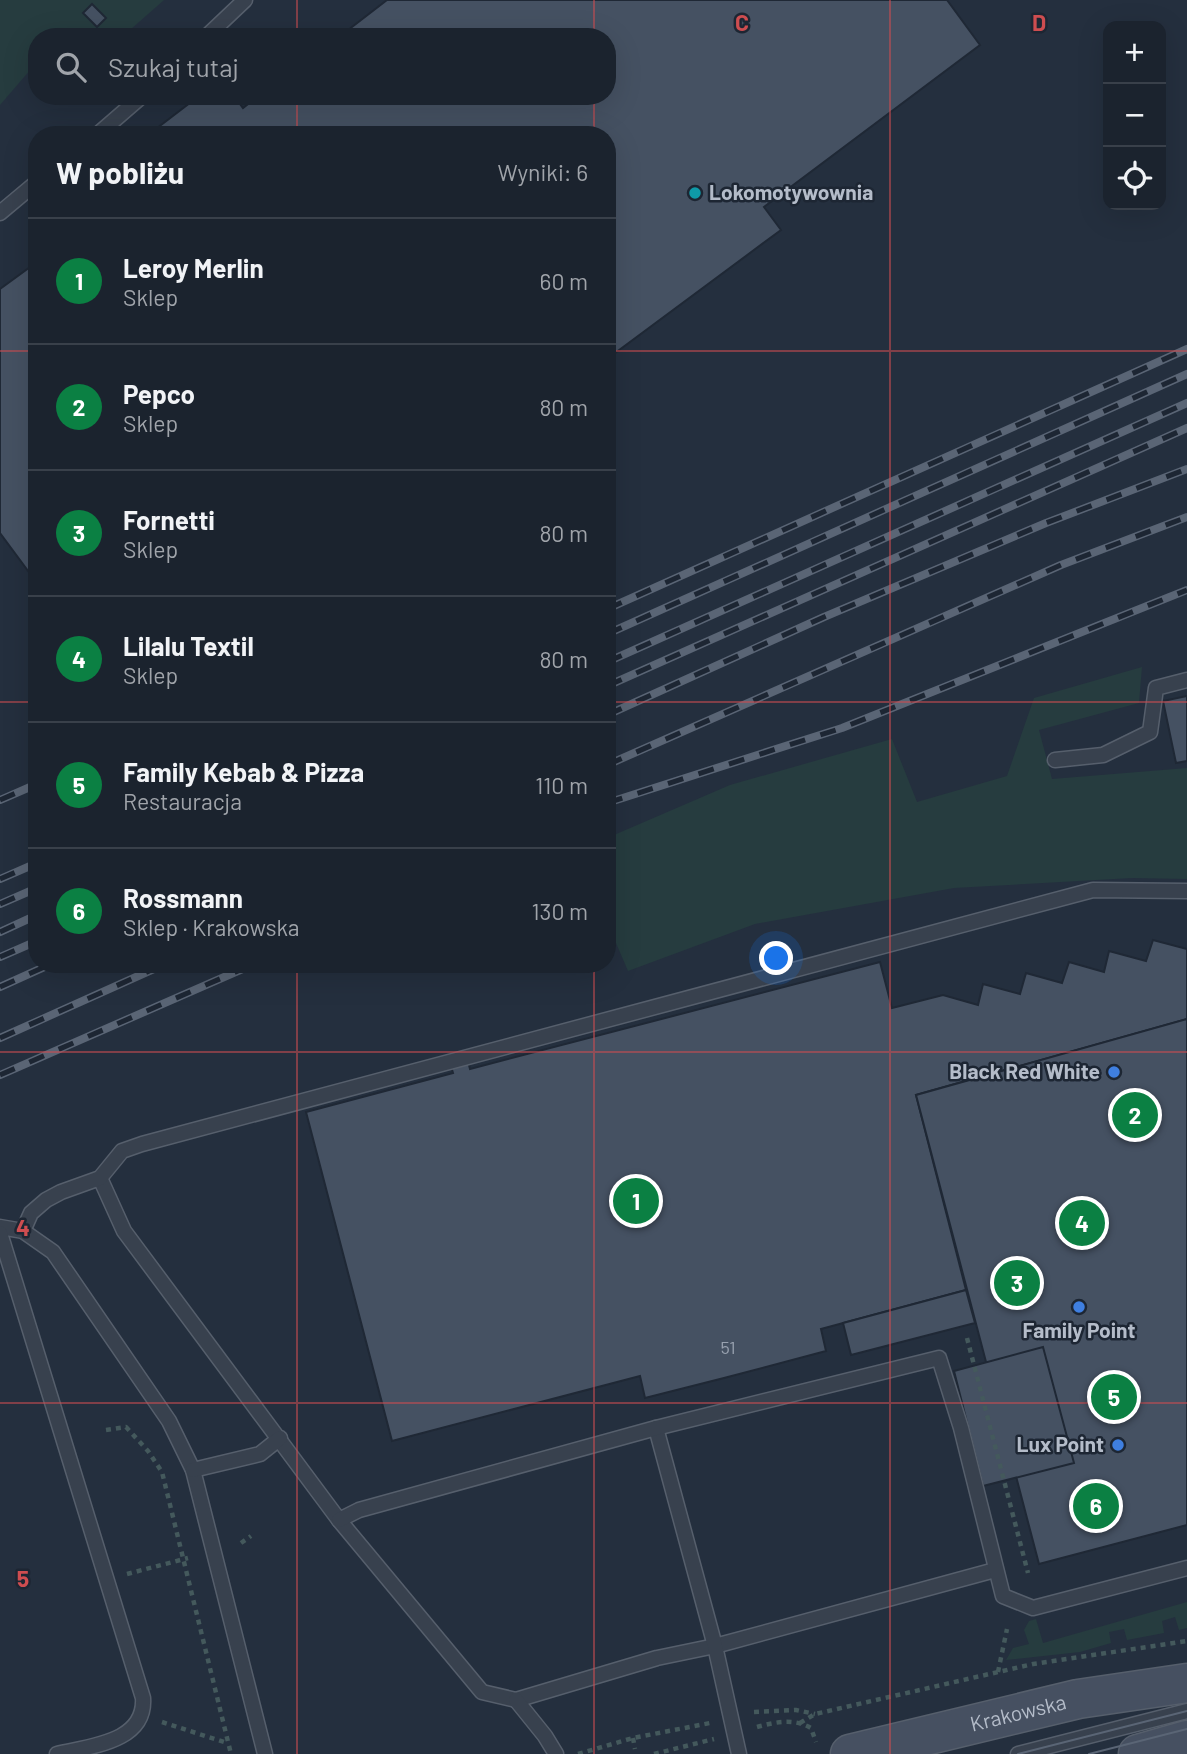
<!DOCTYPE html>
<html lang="pl">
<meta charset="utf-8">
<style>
:root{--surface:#1b232e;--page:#242b36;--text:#f1f3f6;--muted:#a0a4aa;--line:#39404a;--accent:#0b8043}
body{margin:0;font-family:Barlow,sans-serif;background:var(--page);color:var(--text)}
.controls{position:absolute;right:21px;top:21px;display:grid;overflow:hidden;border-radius:14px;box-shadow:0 7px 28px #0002}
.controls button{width:63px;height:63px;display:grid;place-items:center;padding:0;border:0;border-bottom:2px solid var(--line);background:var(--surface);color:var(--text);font:35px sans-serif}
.you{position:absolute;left:777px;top:959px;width:24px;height:24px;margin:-18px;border:5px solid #fff;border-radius:50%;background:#1a73e8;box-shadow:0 0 0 10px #1a73e833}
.badge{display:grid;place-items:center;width:46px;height:46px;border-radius:50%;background:var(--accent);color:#fff;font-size:23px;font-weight:700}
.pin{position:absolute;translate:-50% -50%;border:4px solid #fff;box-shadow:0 2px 7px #0006}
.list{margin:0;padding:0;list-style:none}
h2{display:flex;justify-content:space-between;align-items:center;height:91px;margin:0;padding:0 28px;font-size:30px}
h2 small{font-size:23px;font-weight:400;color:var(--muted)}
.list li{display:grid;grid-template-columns:46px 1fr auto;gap:21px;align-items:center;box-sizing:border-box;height:126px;padding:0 28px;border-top:2px solid var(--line)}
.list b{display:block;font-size:26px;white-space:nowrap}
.list p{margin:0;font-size:23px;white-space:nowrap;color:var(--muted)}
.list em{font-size:23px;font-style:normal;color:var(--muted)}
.icon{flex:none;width:38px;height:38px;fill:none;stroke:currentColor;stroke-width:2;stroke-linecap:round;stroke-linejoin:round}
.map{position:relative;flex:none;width:1187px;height:1754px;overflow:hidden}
.search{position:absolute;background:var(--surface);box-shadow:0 7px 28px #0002;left:28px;top:28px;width:588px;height:77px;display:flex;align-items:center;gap:18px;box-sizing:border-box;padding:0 24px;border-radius:28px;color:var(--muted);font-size:26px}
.panel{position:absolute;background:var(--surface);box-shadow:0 7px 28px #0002;left:28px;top:126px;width:588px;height:847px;border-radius:28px}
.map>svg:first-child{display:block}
</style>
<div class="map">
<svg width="1187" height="1754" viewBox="0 0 1187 1754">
<rect width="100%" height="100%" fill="#242f3e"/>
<g fill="#263c3f">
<path d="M0,0h164l-42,37h-85v25l-37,43z"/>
<path d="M1142,667l-3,36 -100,27 13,49 135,-11v111l-55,-1 -178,10 -199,36 -127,47 -21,-49v-84l123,-53 162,-46 25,63 90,-26 27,-78z"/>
<path d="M1187,1602v26l-8,2 -4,-13 -13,4 2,12 -37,7 -3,-11 -15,3 2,11 -31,9 -74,8 7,-12 16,-4 -5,-14 5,-9 7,-2 7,24z"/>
</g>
<g fill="#455162" stroke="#1f2835" stroke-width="2">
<path d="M387,0h560l33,45 -216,162 17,23 -174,129v-224h-459l51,-39h35l9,12 15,-12h349v-59h-268z"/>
<path d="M92,4l14,14 -9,9 -14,-14z"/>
<path d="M37,262v321l-37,-50v-244z"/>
<path d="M1187,696v65l-11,2 -13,-62z"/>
<path d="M1153,940l34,9v70l-271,76 50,195 -145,39 5,22 -102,27 -79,20 -5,-22 -248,65 -86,-329 147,-39 -2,-7 17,-5 2,8 410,-107 12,46 51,-13 35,10 5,-21 37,10 6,-21 36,10 7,-21 35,10 5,-21 37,10z"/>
<path d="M1187,1019v506l-148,39 -123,-469z"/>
<path d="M966,1290l9,33 -124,32 -8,-32z"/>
<path d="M1043,1347l31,116 -91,23 -29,-115z"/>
</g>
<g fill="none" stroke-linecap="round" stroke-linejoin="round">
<defs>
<g id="service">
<path d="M206,37l39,-37"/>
<path d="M97,135l45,-39"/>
<path d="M0,213l37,-31"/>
<path d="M1055,760l48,-5 47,-23 6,-44 31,-8"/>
<path d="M100,1178l24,53 215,289 143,172 34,8 141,-42 58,-12 280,-76"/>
<path d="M0,1227l23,4 30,21 116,169 24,49 72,284"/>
<path d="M23,1231l8,-18 15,-13 15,-8 39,-14 22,-27 20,-7 951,-254 94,1"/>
<path d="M0,1233l143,465c3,44 -52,48 -86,56"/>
<path d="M656,1428l59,218 24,108"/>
<path d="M193,1470l67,-16 20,-16"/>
<path d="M339,1520l20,-10 297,-82 283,-70 22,70 42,168 30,12 154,-40"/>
<path d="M516,1700l29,36 11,18"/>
<path d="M1018,1754l169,-43"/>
</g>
<g id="secondary">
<path id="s1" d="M850,1754l228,-55 109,-16"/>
<path d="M1138,1754l49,-14"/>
</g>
</defs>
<use href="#service" stroke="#565f6c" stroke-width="17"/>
<use href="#secondary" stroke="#565f6c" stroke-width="41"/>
<g stroke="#44595c" stroke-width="4.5" stroke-dasharray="5 5" stroke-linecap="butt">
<path d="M967,1338l61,235"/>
<path d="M106,1430l20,-3 22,24 14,21 69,282"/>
<path d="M241,1543l10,-7"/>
<path d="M127,1574l61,-16"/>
<path d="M998,1672l9,-43"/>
<path d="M754,1712l42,-2 19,4"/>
<path d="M162,1722l65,21"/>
<path d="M800,1723l15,-9 218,-50 154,-23"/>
<path d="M757,1727c18,-5 37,-9 54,1l5,14"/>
<path d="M633,1738l2,11"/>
<path d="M578,1754l55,-16 77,-15"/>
<path d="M654,1754l60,-15"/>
</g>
<use href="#service" stroke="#38414e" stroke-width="14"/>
<use href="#secondary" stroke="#465061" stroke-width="38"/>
<g stroke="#5a6575" stroke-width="2">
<path d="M1018,1754l169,-43"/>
<path d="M1089,1754l98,-25"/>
</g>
<defs>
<g id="rail">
<path d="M607,609l580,-260"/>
<path d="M607,634l580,-260"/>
<path d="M607,662l580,-259"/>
<path d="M607,686l580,-258"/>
<path d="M607,715l217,-98 222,-94 141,-54"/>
<path d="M607,765l454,-200 126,-48"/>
<path d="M0,800l37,-16"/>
<path d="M607,803l235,-75 345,-138"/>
<path d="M0,879l37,-16"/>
<path d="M0,904l37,-16"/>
<path d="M0,932l37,-17"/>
<path d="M0,957l37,-16"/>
<path d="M0,987l51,-23"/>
<path d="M0,1038l165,-74"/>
<path d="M0,1075l254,-111"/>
</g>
</defs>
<use href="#rail" stroke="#5a6575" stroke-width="8"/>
<use href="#rail" stroke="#1d2633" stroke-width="5" stroke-dasharray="16" stroke-linecap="butt"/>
</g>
<path fill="none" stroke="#ce4d50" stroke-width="2" stroke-opacity="0.55" d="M297,0v37M594,0v37M890,0v1754M297,96v39M594,96v39M0,351h37M607,351h580M0,702h37M607,702h580M297,964v790M594,964v790M0,1052h1187M0,1403h1187"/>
<circle fill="#0f9aa8" stroke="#1d2633" stroke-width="2.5" cx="695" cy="193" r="7"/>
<g fill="#3f7fe0" stroke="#1d2633" stroke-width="2.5">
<circle cx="1114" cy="1072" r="7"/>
<circle cx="1079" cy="1307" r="7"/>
<circle cx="1118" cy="1445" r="7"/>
</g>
<g text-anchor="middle" stroke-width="5" stroke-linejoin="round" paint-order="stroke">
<g font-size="18" fill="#98a1af">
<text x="728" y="1354">51</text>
</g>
<g font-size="21" font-weight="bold" fill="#b4bcc9" stroke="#1d2633" text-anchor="end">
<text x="709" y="200" text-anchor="start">Lokomotywownia</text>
<text x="1100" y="1079">Black Red White</text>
<text x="1079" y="1338" text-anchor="middle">Family Point</text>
<text x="1104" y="1452">Lux Point</text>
</g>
<g font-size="21" fill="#b4bcc9" stroke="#1d2633">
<text dy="7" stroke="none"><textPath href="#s1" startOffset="173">Krakowska</textPath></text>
</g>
</g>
<g font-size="23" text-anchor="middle" font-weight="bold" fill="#ce4d50" stroke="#1d2633" stroke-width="5" stroke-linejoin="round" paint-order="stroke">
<text x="742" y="31">C</text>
<text x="1039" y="31">D</text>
<text x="23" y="1236">4</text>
<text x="23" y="1587">5</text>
</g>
</svg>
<div class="controls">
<button>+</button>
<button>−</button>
<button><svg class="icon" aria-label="locate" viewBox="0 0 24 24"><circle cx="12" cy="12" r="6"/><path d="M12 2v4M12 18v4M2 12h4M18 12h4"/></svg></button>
</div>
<div class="you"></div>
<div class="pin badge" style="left:636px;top:1201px">1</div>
<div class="pin badge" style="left:1135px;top:1115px">2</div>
<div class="pin badge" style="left:1017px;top:1283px">3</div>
<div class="pin badge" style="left:1082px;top:1223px">4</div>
<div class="pin badge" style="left:1114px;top:1397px">5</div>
<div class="pin badge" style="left:1096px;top:1506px">6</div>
<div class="search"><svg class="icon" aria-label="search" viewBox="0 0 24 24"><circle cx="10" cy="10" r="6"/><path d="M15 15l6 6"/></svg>Szukaj tutaj</div>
<section class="panel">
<h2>W pobliżu<small>Wyniki: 6</small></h2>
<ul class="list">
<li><span class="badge">1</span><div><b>Leroy Merlin</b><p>Sklep</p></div><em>60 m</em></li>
<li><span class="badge">2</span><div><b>Pepco</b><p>Sklep</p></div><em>80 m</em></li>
<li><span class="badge">3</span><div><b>Fornetti</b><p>Sklep</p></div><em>80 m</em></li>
<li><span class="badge">4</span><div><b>Lilalu Textil</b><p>Sklep</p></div><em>80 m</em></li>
<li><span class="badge">5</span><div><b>Family Kebab &amp; Pizza</b><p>Restauracja</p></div><em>110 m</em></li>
<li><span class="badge">6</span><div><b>Rossmann</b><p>Sklep · Krakowska</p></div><em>130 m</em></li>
</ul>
</section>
</div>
